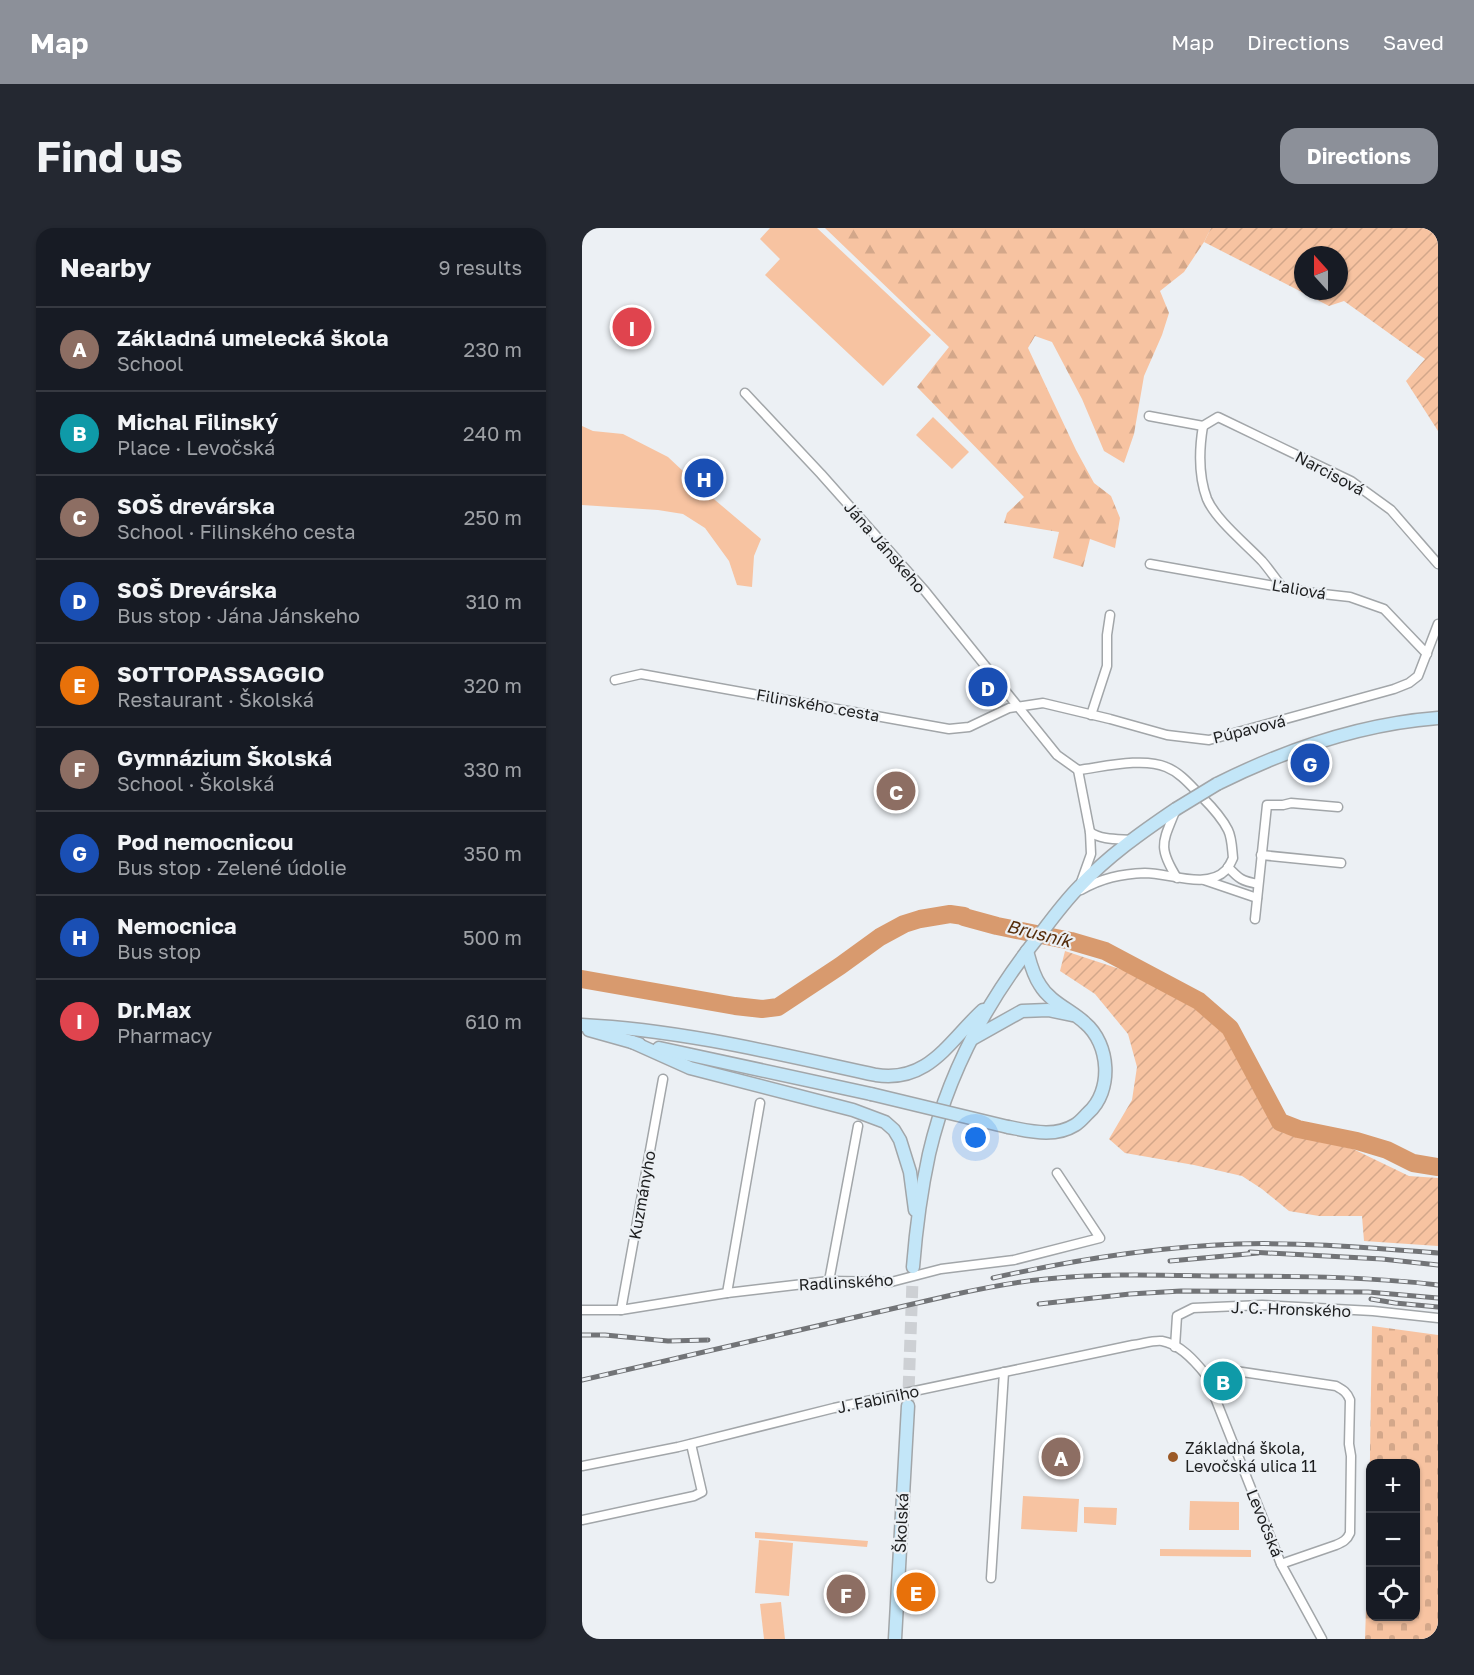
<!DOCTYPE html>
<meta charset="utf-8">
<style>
:root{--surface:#171b24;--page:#242831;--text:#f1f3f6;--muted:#9ea1a6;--line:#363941;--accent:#8c9099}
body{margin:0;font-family:"Golos Text",sans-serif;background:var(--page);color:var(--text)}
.controls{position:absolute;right:18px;bottom:18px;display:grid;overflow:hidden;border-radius:12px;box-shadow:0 2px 4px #0004}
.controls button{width:54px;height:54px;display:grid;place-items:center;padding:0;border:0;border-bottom:2px solid var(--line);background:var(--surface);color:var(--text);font:30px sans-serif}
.compass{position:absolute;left:712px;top:18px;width:54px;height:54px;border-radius:50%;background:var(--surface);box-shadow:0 2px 4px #0004;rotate:339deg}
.you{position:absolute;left:394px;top:910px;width:21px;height:21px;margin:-15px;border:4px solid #fff;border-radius:50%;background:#1a73e8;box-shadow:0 0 0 9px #1a73e833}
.badge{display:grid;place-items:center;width:39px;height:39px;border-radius:50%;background:var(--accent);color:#fff;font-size:20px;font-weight:700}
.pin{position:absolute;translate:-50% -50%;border:3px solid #fff;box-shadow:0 2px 6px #0006}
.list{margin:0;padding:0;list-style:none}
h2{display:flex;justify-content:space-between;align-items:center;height:78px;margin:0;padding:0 24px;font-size:26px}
h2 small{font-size:20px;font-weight:400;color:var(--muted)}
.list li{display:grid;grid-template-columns:39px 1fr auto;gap:18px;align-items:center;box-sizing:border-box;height:84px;padding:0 24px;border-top:2px solid var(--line)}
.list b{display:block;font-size:22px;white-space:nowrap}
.list p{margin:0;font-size:20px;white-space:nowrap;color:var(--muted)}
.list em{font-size:20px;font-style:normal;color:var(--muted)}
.icon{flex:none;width:33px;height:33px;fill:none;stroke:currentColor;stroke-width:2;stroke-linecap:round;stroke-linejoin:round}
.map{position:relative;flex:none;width:856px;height:1411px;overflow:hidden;border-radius:18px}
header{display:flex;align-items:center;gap:36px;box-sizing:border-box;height:84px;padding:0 30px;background:var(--accent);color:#fff}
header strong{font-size:28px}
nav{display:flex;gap:33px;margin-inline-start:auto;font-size:21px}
.intro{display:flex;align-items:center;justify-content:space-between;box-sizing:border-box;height:144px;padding:0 36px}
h1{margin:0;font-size:42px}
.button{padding:15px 27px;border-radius:18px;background:var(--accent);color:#fff;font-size:21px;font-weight:700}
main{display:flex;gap:36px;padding:0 36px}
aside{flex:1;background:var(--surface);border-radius:18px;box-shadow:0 2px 4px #0004}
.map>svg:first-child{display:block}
</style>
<header>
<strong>Map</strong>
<nav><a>Map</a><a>Directions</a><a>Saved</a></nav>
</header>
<div class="intro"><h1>Find us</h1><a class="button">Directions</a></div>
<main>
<aside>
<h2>Nearby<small>9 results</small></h2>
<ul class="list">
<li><span class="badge" style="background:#8d6e63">A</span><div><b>Základná umelecká škola</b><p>School</p></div><em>230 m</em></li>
<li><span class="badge" style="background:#0f9aa8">B</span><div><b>Michal Filinský</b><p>Place · Levočská</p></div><em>240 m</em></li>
<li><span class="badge" style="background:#8d6e63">C</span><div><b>SOŠ drevárska</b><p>School · Filinského cesta</p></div><em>250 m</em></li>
<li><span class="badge" style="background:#1a4fb4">D</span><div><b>SOŠ Drevárska</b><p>Bus stop · Jána Jánskeho</p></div><em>310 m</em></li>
<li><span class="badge" style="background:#e8710a">E</span><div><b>SOTTOPASSAGGIO</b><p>Restaurant · Školská</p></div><em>320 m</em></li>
<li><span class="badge" style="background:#8d6e63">F</span><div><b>Gymnázium Školská</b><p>School · Školská</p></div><em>330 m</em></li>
<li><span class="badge" style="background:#1a4fb4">G</span><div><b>Pod nemocnicou</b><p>Bus stop · Zelené údolie</p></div><em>350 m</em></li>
<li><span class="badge" style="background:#1a4fb4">H</span><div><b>Nemocnica</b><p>Bus stop</p></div><em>500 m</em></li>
<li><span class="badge" style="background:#e0444e">I</span><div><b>Dr.Max</b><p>Pharmacy</p></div><em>610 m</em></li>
</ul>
</aside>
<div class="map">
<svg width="856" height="1411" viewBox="0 0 856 1411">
<defs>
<pattern id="forest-firs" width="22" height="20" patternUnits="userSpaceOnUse" patternTransform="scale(1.5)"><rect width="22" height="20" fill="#f7c3a1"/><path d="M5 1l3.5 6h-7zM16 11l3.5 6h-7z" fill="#d3a78a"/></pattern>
<pattern id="cemetery-stones" width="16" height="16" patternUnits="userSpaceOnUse" patternTransform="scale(1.5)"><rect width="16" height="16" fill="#f7c3a1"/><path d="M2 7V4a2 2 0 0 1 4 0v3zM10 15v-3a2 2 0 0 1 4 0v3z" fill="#d3a78a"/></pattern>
<pattern id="garden-furrows" width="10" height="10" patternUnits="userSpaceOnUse" patternTransform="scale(1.5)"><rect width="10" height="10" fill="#f7c3a1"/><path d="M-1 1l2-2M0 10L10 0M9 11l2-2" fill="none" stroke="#d3a78a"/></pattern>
</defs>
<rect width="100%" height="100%" fill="#ecf0f4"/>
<g fill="#f7c3a1">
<path d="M188,0h47l114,107 -48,51 -118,-111 15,-16 -20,-20z"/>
<path d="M351,189l36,35 -17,17 -36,-34z"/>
<path d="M0,198l11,5 30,3 45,23 34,32 59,50 -7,17 -2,31 -15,-2 -8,-24 -24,-33 -22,-14 -25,-4 -76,-5z"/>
<path d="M441,1268l56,3 -2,33 -56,-3z"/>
<path d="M608,1273l49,1v28h-50z"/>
<path d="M502,1279l33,1 -1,17 -32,-2z"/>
<path d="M173,1304l113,9 -1,6 -112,-9z"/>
<path d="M177,1312l34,3 -4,53 -34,-3z"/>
<path d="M578,1321l91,1v7l-91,-1z"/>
<path d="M199,1374l4,37h-21l-4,-35z"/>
</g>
<path fill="url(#forest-firs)" d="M243,0h386l-7,14 -20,30 -24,19 9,22 -7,22 -18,41 -10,58 -10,29 -20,-12 -22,-52 -30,-57 -17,-6 -7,12 48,102 18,33 17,13 9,22 -5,30 -25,-9 -7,28 -30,-9 6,-26 -55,-9 3,-10 17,-16 -107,-110 32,-40z"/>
<path fill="url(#cemetery-stones)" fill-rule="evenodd" d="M790,1098l66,9v304h-73l4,-119zM788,1236h46v152h-46z"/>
<g fill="url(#garden-furrows)" fill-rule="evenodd">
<path d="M629,0h227v203l-32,-50 19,-22 -81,-58 -15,5 -125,-64zM721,27h36v36h-36z"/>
<path d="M483,723l76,25 80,45 62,112 70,16 56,27 29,2v68l-74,-5 -2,-25h-43l-30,-5 -27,-22 -20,-13 -48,-11 -69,-12 -16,-14 23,-39 5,-33 -9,-33 -33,-40 -35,-23z"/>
</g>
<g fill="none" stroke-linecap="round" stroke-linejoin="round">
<path stroke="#d89a6e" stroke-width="18" d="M0,751l153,27 27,3 16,-2 62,-41 40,-29 24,-13 16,-5 30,-5 14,2v1l33,9 74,15 34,10 94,50 31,27 50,94 18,7 59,12 30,9 26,13 25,4"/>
<path stroke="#cdd0d4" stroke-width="12" stroke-dasharray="12 6" stroke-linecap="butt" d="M326,1178l5,-139"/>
<defs>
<g id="minor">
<path d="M163,165l76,81 104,117 132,164 21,15c25,-3 65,-13 88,-3 15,6 25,19 36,30 10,10 20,21 26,33 4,8 4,19 5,28 -2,4 -4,9 -7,12 -19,20 -57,3 -81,3 -24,1 -43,5 -64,17"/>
<path d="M567,188l54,10"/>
<path d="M621,198l15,-9 133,64 40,29 47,54"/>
<path d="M621,198c-4,24 -5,49 4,73 9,21 39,45 55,62 7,8 13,17 20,26"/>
<path d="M568,336l164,29 36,4 34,12 43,45"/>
<path d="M33,452l26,-6 308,55 20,-2 40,-19 34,-5 67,16 57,16 42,5 185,-51 15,-6 9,-7 20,-52"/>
<path d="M509,487l16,-49v-31l3,-20"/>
<path d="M496,542l12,62 1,22 -10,28"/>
<path d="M594,581c-13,33 -19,37 1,69"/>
<path d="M508,604c11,8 28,7 41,8"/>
<path d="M679,627l80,8"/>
<path d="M646,639c11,12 14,14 30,17"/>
<path d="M622,652l53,18"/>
<path d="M673,691l12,-114h16l8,-2 47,4"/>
<path d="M247,1053l29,-155"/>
<path d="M145,1065l33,-190"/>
<path d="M0,1082h39l106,-17 102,-12 62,1 50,-13 73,-9 86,-22 -43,-65"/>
<path d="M39,1082l42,-231"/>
<path d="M593,1119l2,-31 16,-8 69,-3 111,6 65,7"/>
<path d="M624,1147l23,-5 107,16c7,4 11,6 14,14l-1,44 2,12 -1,77c-3,7 -7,9 -14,12l-55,19"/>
<path d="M0,1238l96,-19 156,-39 299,-63c9,-1 20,-5 29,-4 18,3 33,20 44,34l75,189 41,75"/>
<path d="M0,1292l112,-24 8,-4 -11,-48"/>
<path d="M409,1350l13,-206"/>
</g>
<g id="secondary">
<path d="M635,556c70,-35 143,-60 221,-66"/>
<path d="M0,797c100,5 197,29 294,50 53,8 73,-34 107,-65"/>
<path d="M7,802l50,14"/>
<path d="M390,811l50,-28 26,-1 24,5"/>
<path d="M50,814l58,26 163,42 32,12 9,8 6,10 10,32 5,38"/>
<path d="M77,820l212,46"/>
<path d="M426,899c22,4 46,11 67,-2 5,-3 9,-8 13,-12 25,-22 22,-69 -3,-90 -14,-13 -35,-21 -45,-38 -7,-10 -10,-23 -13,-34"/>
<path d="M331,1039c3,-38 8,-76 16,-113 19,-82 61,-158 113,-222 12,-16 24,-32 38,-46 28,-30 62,-54 96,-77"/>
<path d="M313,1411l13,-233"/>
</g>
</defs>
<use href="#minor" stroke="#a2a6a9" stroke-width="11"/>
<use href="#secondary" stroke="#a2a6a9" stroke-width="15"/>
<use href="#minor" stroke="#fff" stroke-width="8"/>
<use href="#secondary" stroke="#c3e6f8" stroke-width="12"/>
<defs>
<g id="rail">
<path d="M668,1024l132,7 56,6"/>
<path d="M588,1033l88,-8"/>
<path d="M411,1050c80,-18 161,-31 244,-34 67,-2 134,4 201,9"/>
<path d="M789,1071l24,4 43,4"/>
<path d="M457,1076l91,-10 51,-3 187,1 70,6"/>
<path d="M0,1107h23l63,6 40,-1"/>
<path d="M0,1152l370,-85c31,-7 62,-13 94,-16 56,-6 113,-4 169,-3 74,0 149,0 223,9"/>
</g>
</defs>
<use href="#rail" stroke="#727477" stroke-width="5"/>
<use href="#rail" stroke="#ecf0f4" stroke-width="3" stroke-dasharray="9" stroke-linecap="butt"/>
<defs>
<g id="secondary-bridge">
<path d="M594,581l41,-25"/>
<path d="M289,866l137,33"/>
</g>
</defs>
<use href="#secondary-bridge" stroke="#a2a6a9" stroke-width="15" stroke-linecap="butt"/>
<use href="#secondary-bridge" stroke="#c3e6f8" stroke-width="12"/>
</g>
<circle fill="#9b5926" stroke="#ecf0f4" stroke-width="2" cx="591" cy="1229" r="6"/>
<g text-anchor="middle" stroke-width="4.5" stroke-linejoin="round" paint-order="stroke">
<g font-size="16" fill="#1d1e1f" stroke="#ecf0f4">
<text transform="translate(748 245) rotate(28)" y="6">Narcisová</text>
<text transform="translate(303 319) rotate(49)" y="6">Jána Jánskeho</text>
<text transform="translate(717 361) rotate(10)" y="6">Ľaliová</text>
<text transform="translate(236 477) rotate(10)" y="6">Filinského cesta</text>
<text transform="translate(667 501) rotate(-14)" y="6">Púpavová</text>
<text transform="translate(60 967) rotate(-80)" y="6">Kuzmányho</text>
<text transform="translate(264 1054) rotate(-3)" y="6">Radlinského</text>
<text transform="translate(709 1081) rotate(2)" y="6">J. C. Hronského</text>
<text transform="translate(296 1171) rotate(-12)" y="6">J. Fabiniho</text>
<text transform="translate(319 1295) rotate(-87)" y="6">Školská</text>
<text transform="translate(683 1295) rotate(68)" y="6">Levočská</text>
</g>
<g font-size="16" fill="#1d1e1f" stroke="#ecf0f4" text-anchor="start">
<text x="603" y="1226">Základná škola,<tspan x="603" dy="18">Levočská ulica 11</tspan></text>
</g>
<g font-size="18" font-style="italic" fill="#552c0a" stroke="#ecf0f4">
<text transform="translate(457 706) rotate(14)" y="6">Brusník</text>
</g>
</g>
</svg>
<div class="controls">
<button>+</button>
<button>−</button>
<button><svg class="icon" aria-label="locate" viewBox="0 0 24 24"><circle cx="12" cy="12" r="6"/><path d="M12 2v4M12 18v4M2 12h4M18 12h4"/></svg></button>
</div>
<svg class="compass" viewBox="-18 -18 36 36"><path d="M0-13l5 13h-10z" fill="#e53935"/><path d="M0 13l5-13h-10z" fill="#9ea1a6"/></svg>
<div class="you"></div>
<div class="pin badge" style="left:479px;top:1229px;background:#8d6e63">A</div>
<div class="pin badge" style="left:641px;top:1153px;background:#0f9aa8">B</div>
<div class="pin badge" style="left:314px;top:563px;background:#8d6e63">C</div>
<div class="pin badge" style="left:406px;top:459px;background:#1a4fb4">D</div>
<div class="pin badge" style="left:334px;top:1364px;background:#e8710a">E</div>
<div class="pin badge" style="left:264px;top:1366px;background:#8d6e63">F</div>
<div class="pin badge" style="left:728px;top:535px;background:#1a4fb4">G</div>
<div class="pin badge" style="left:122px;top:250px;background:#1a4fb4">H</div>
<div class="pin badge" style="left:50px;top:99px;background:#e0444e">I</div>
</div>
</main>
